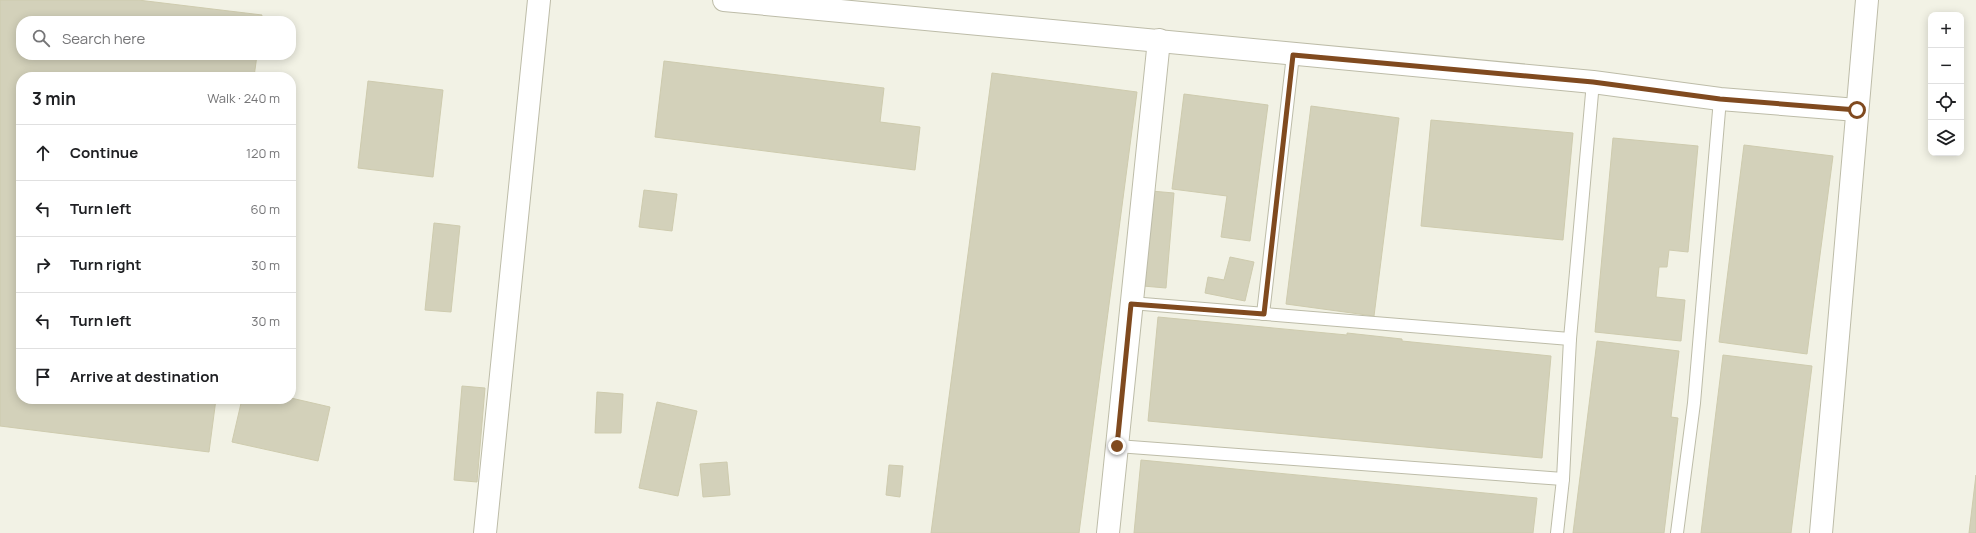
<!DOCTYPE html>
<meta charset="utf-8">
<style>
:root{--surface:#fff;--page:#f6f6f6;--text:#202124;--muted:#757577;--line:#e0e0e0}
body{margin:0;font-family:Manrope,sans-serif;background:var(--page);color:var(--text)}
.controls{position:absolute;right:12px;top:12px;display:grid;overflow:hidden;border-radius:8px;box-shadow:0 2px 10px #0003}
.controls button{width:36px;height:36px;display:grid;place-items:center;padding:0;border:0;border-bottom:1px solid var(--line);background:var(--surface);color:var(--text);font:20px sans-serif}
.stop{position:absolute;width:12px;height:12px;margin:-9px;border:3px solid #804a1f;border-radius:50%;background:#fff}
.stop.end{background:#804a1f;border-color:#fff;box-shadow:0 1px 4px #0008}
.list{margin:0;padding:0;list-style:none}
h2{display:flex;justify-content:space-between;align-items:center;height:52px;margin:0;padding:0 16px;font-size:17px}
h2 small{font-size:13px;font-weight:400;color:var(--muted)}
.list li{display:grid;grid-template-columns:26px 1fr auto;gap:12px;align-items:center;box-sizing:border-box;height:56px;padding:0 16px;border-top:1px solid var(--line)}
.list b{display:block;font-size:15px;white-space:nowrap}
.list em{font-size:13px;font-style:normal;color:var(--muted)}
.icon{flex:none;width:22px;height:22px;fill:none;stroke:currentColor;stroke-width:2;stroke-linecap:round;stroke-linejoin:round}
.map{position:relative;flex:none;width:1976px;height:533px;overflow:hidden}
.search{position:absolute;background:var(--surface);box-shadow:0 2px 10px #0003;left:16px;top:16px;width:280px;height:44px;display:flex;align-items:center;gap:10px;box-sizing:border-box;padding:0 14px;border-radius:16px;color:var(--muted);font-size:15px}
.panel{position:absolute;background:var(--surface);box-shadow:0 2px 10px #0003;left:16px;top:72px;width:280px;height:332px;border-radius:16px}
.map>svg:first-child{display:block}
</style>
<div class="map">
<svg width="1976" height="533" viewBox="0 0 1976 533">
<rect width="100%" height="100%" fill="#f2f2e5"/>
<g fill="#d3d1ba" stroke="#cecbae">
<path d="M0,0h138l124,15 -1,6h-240v34h236l-3,22h-233v322h195l-7,53 -209,-26z"/>
<path d="M664,61l220,27 -4,34 40,5 -5,43 -260,-33z"/>
<path d="M992,73l145,19 -58,441h-148z"/>
<path d="M368,81l75,9 -10,87 -75,-9z"/>
<path d="M1184,94l84,11 -18,136 -29,-4 6,-41 -55,-7z"/>
<path d="M1311,106l88,12 -25,198 -88,-12z"/>
<path d="M1431,120l142,13 -10,107 -142,-14z"/>
<path d="M1613,138l85,8 -10,106 -19,-2 -2,17h-8l-3,30 29,3 -4,41 -86,-9z"/>
<path d="M1744,145l89,11 -26,198 -88,-12z"/>
<path d="M644,190l33,4 -5,37 -33,-4z"/>
<path d="M1151,191l23,2 -8,95 -23,-2z"/>
<path d="M434,223l26,3 -9,86 -26,-2z"/>
<path d="M1230,257l24,5 -9,39 -40,-8 3,-16 16,3z"/>
<path d="M1158,317l189,18v-2l55,6v2l149,15 -9,102 -394,-37z"/>
<path d="M1597,341l82,10 -8,66 7,1 -14,115h-91z"/>
<path d="M1723,355l89,11 -21,167h-90z"/>
<path d="M462,386l23,2 -8,94 -23,-2z"/>
<path d="M597,392l26,2 -2,39h-26z"/>
<path d="M291,398l39,9 -12,54 -86,-19 10,-43z"/>
<path d="M657,402l40,9 -19,85 -39,-8z"/>
<path d="M1141,460l396,38 -4,35h-399z"/>
<path d="M727,462l3,33 -27,2 -3,-33z"/>
<path d="M889,465l14,1 -3,31 -14,-2z"/>
<path d="M1976,475v58h-7z"/>
</g>
<g fill="none" stroke-linecap="round" stroke-linejoin="round">
<defs>
<g id="lane">
<path d="M1131,303l439,36"/>
<path d="M1263,314l30,-259"/>
<path d="M1117,446l446,33"/>
<path d="M1557,533l6,-54 7,-140 23,-257"/>
<path d="M1677,533l17,-130 26,-304"/>
</g>
<g id="street">
<path d="M724,0l869,82 127,17 137,11"/>
<path d="M485,533l54,-533"/>
<path d="M1108,533l51,-493"/>
<path d="M1821,533l46,-533"/>
</g>
</defs>
<use href="#lane" stroke="#bdbca8" stroke-width="14"/>
<use href="#street" stroke="#bdbca8" stroke-width="24"/>
<use href="#lane" stroke="#fff" stroke-width="12"/>
<use href="#street" stroke="#fff" stroke-width="22"/>
</g>
<g fill="none" stroke-linecap="round" stroke-linejoin="round">
<path stroke="#804a1f" stroke-width="5" d="M1117,446l14,-142 133,10 29,-259 300,27 127,17 137,11"/>
</g>
</svg>
<div class="controls">
<button>+</button>
<button>−</button>
<button><svg class="icon" aria-label="locate" viewBox="0 0 24 24"><circle cx="12" cy="12" r="6"/><path d="M12 2v4M12 18v4M2 12h4M18 12h4"/></svg></button>
<button><svg class="icon" aria-label="layers" viewBox="0 0 24 24"><path d="M12 4l9 5-9 5-9-5zM3 14l9 5 9-5"/></svg></button>
</div>
<div class="stop" style="left:1857px;top:110px"></div>
<div class="stop end" style="left:1117px;top:446px"></div>
<div class="search"><svg class="icon" aria-label="search" viewBox="0 0 24 24"><circle cx="10" cy="10" r="6"/><path d="M15 15l6 6"/></svg>Search here</div>
<section class="panel">
<h2>3 min<small>Walk · 240 m</small></h2>
<ul class="list">
<li><svg class="icon" aria-label="ahead" viewBox="0 0 24 24"><path d="M12 20V5M6 11l6-6 6 6"/></svg><div><b>Continue</b></div><em>120 m</em></li>
<li><svg class="icon" aria-label="left" viewBox="0 0 24 24"><path d="M17 20v-9H6M10 6l-5 5 5 5"/></svg><div><b>Turn left</b></div><em>60 m</em></li>
<li><svg class="icon" aria-label="right" viewBox="0 0 24 24"><path d="M7 20v-9h11M14 6l5 5-5 5"/></svg><div><b>Turn right</b></div><em>30 m</em></li>
<li><svg class="icon" aria-label="left" viewBox="0 0 24 24"><path d="M17 20v-9H6M10 6l-5 5 5 5"/></svg><div><b>Turn left</b></div><em>30 m</em></li>
<li><svg class="icon" aria-label="arrive" viewBox="0 0 24 24"><path d="M6 21V4h12l-3 4 3 4H6"/></svg><div><b>Arrive at destination</b></div></li>
</ul>
</section>
</div>
